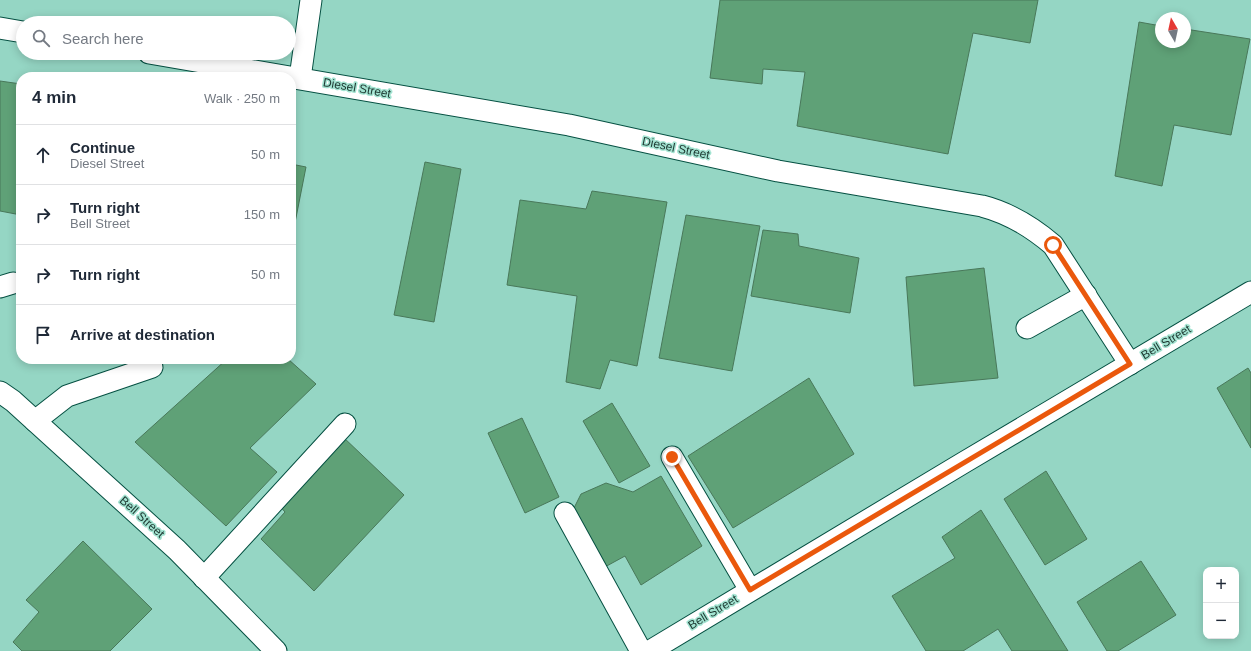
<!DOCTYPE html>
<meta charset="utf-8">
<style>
:root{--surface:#fff;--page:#f2f2f3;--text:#1f2937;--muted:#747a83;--line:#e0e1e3}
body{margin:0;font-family:Arial,sans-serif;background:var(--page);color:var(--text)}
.controls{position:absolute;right:12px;bottom:12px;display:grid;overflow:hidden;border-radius:8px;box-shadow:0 2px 10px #0003}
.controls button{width:36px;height:36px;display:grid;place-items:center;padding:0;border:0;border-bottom:1px solid var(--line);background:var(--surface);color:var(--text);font:20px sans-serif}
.compass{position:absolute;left:1155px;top:12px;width:36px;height:36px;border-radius:50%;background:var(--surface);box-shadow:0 2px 10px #0003;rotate:351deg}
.stop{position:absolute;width:12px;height:12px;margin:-9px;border:3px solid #ea580c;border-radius:50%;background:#fff}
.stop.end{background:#ea580c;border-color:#fff;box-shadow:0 1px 4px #0008}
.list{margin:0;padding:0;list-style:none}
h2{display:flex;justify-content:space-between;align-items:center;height:52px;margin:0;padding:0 16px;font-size:17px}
h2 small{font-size:13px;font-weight:400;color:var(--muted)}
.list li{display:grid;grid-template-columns:26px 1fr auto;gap:12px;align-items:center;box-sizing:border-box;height:60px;padding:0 16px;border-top:1px solid var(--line)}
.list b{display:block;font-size:15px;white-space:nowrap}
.list p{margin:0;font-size:13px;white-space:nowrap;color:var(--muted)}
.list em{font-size:13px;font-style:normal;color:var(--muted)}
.icon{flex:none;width:22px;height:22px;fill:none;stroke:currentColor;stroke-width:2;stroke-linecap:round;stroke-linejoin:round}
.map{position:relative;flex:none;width:1251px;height:651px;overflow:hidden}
.search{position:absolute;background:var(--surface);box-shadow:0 2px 10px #0003;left:16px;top:16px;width:280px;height:44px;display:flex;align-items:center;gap:10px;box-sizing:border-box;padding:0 14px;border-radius:22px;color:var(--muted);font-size:15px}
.panel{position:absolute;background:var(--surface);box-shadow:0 2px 10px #0003;left:16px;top:72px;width:280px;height:292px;border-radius:16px}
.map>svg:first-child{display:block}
</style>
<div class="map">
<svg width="1251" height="651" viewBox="0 0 1251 651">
<rect width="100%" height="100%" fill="#95d6c4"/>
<g fill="#5fa177" stroke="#49785a">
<path d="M720,0h318l-8,43 -57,-10 -25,121 -151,-28 8,-54 -42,-3 -1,15 -52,-6z"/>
<path d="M1139,22l22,4v16h24v-13l65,10 -19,96 -57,-10 -12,61 -47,-10z"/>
<path d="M0,81l21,3v131l-21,-4z"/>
<path d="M425,162l36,7 -27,153 -40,-7z"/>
<path d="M291,164l15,3 -15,76z"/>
<path d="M592,191l75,11 -30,164 -27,-6 -10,29 -34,-7 11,-86 -70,-11 13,-85 66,9z"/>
<path d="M686,215l74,11 -28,145 -73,-13z"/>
<path d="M763,230l35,4 1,12 60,12 -9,55 -99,-17z"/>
<path d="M984,268l14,110 -84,8 -8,-109z"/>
<path d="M227,359h61l28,25 -66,64 27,24 -51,54 -91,-84z"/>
<path d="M1248,368l3,5v75l-34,-60z"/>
<path d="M809,378l45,76 -121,74 -45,-72z"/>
<path d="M612,403l38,63 -31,17 -36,-62z"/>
<path d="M522,418l37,79 -34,16 -37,-80z"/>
<path d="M342,436l62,59 -90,96 -53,-52 24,-27 -7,-8z"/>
<path d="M1046,471l41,68 -42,26 -41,-66z"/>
<path d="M661,476l41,70 -61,39 -16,-29 -22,12 -31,-56 9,-18 25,-11 27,9z"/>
<path d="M981,510l87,141h-56l-14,-22 -35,22h-37l-34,-55 63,-38 -13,-21z"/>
<path d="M83,541l69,68 -42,42h-88l-9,-9 26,-30 -13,-12z"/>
<path d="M1141,561l35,54 -58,36h-11l-30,-49z"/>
</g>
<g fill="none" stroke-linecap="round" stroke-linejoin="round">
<defs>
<g id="minor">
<path d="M0,28l23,4"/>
<path d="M149,53l420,72 209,46 204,35c27,7 50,21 71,39l77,119"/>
<path d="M300,78l11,-78"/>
<path d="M0,287l13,-4"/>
<path d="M1027,328l59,-33"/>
<path d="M0,392l13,9 164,149 99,101"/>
<path d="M35,421l32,-25 85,-29"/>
<path d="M672,457l78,133"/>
<path d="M565,513l76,138"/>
<path d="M204,578l141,-154"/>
<path d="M650,651l313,-188 288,-171"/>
</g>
</defs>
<use href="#minor" stroke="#055042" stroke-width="23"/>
<use href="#minor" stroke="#fff" stroke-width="21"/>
</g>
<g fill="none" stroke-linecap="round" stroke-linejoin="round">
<path stroke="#ea580c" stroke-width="5" d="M672,457l78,133 380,-226 -77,-119"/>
</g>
<g text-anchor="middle" stroke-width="3" stroke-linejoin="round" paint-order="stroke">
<g font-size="12" fill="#1c3730" stroke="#a2e3d1">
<text transform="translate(357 88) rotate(10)" y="4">Diesel Street</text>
<text transform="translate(676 148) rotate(12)" y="4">Diesel Street</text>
<text transform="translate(1166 342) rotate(-31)" y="4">Bell Street</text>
<text transform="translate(142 517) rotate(42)" y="4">Bell Street</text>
<text transform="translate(713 612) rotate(-31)" y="4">Bell Street</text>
</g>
</g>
</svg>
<div class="controls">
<button>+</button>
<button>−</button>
</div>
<svg class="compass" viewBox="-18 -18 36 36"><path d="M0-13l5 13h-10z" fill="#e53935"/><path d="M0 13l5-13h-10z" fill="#747a83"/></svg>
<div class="stop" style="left:1053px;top:245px"></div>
<div class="stop end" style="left:672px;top:457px"></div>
<div class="search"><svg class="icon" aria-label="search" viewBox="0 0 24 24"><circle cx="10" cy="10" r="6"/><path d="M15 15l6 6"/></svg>Search here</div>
<section class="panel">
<h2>4 min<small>Walk · 250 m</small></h2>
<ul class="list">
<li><svg class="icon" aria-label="ahead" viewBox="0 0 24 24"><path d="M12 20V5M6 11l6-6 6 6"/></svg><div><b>Continue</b><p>Diesel Street</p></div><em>50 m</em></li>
<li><svg class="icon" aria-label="right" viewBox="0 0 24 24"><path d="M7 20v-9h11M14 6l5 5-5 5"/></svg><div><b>Turn right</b><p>Bell Street</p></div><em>150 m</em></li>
<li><svg class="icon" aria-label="right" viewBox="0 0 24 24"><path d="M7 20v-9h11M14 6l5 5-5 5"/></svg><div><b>Turn right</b></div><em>50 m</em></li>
<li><svg class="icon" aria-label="arrive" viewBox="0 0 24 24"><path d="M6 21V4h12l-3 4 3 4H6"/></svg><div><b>Arrive at destination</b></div></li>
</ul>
</section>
</div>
